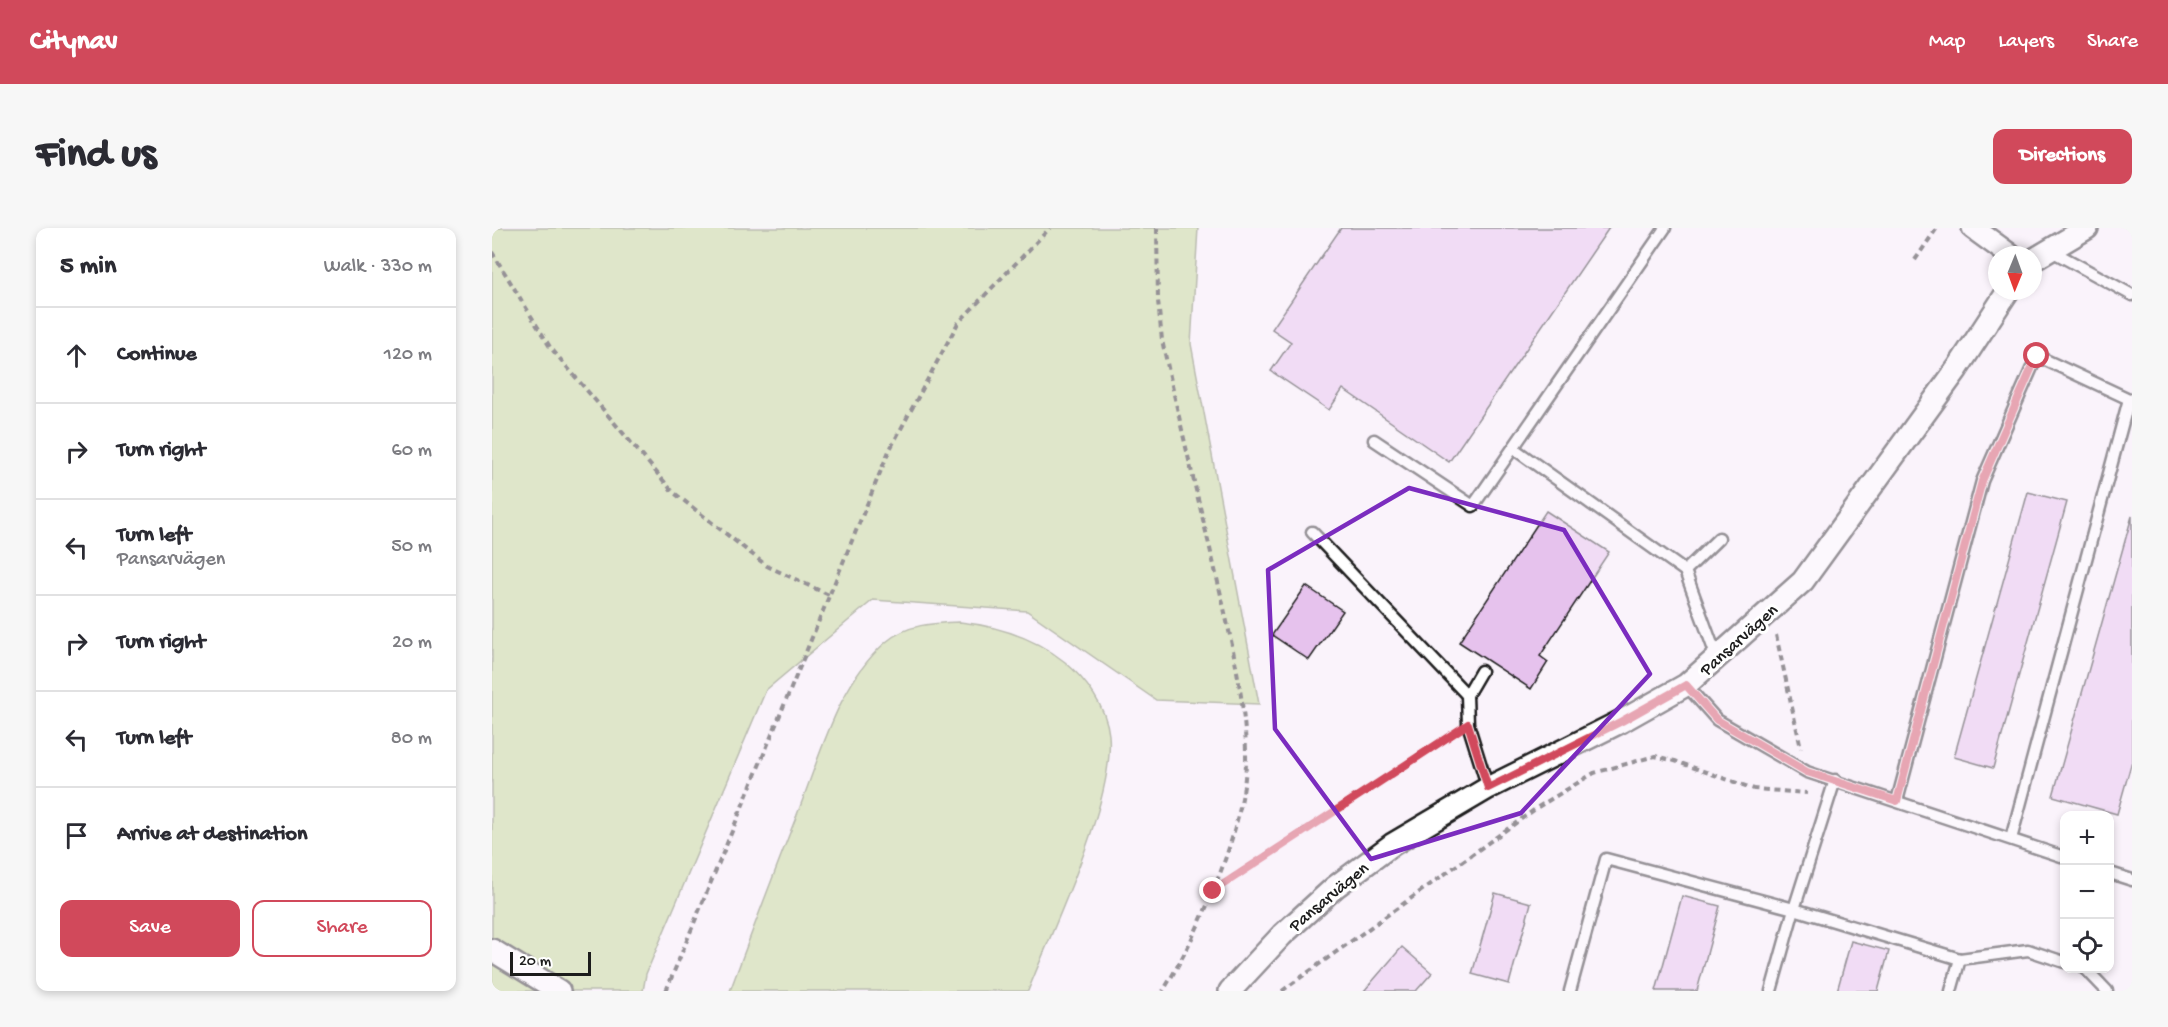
<!DOCTYPE html>
<meta charset="utf-8">
<style>
:root{--surface:#fff;--page:#f7f7f7;--text:#2b2b33;--muted:#7c7c81;--line:#e1e1e2;--accent:#d1495b}
body{margin:0;font-family:"Gochi Hand",sans-serif;background:var(--page);color:var(--text)}
.controls{position:absolute;right:18px;bottom:18px;display:grid;overflow:hidden;border-radius:12px;box-shadow:0 3px 9px #0003}
.controls button{width:54px;height:54px;display:grid;place-items:center;padding:0;border:0;border-bottom:2px solid var(--line);background:var(--surface);color:var(--text);font:30px sans-serif}
.compass{position:absolute;left:1496px;top:18px;width:54px;height:54px;border-radius:50%;background:var(--surface);box-shadow:0 3px 9px #0003;rotate:181deg}
.scale{position:absolute;left:18px;bottom:15px;width:81px;box-sizing:border-box;padding-left:6px;border:3px solid #1c1c1c;border-top:0;font-size:16px;line-height:21px;white-space:nowrap;color:#1c1c1c;-webkit-text-stroke:4px #fff;paint-order:stroke}
.stop{position:absolute;width:18px;height:18px;margin:-14px;border:4px solid #d1495b;border-radius:50%;background:#fff}
.stop.end{background:#d1495b;border-color:#fff;box-shadow:0 2px 6px #0008}
.list{margin:0;padding:0;list-style:none}
h2{display:flex;justify-content:space-between;align-items:center;height:78px;margin:0;padding:0 24px;font-size:26px}
h2 small{font-size:20px;font-weight:400;color:var(--muted)}
.list li{display:grid;grid-template-columns:39px 1fr auto;gap:18px;align-items:center;box-sizing:border-box;height:96px;padding:0 24px;border-top:2px solid var(--line)}
.list b{display:block;font-size:22px;white-space:nowrap}
.list p{margin:0;font-size:20px;white-space:nowrap;color:var(--muted)}
.list em{font-size:20px;font-style:normal;color:var(--muted)}
.actions{display:flex;gap:12px;padding:18px 24px}
.actions a{flex:1;padding:14px 0;border:2px solid var(--accent);border-radius:12px;text-align:center;font-size:21px;color:var(--accent)}
.actions .main{background:var(--accent);color:#fff}
.icon{flex:none;width:33px;height:33px;fill:none;stroke:currentColor;stroke-width:2;stroke-linecap:round;stroke-linejoin:round}
.map{position:relative;flex:none;width:1640px;height:763px;overflow:hidden;border-radius:12px}
header{display:flex;align-items:center;gap:36px;box-sizing:border-box;height:84px;padding:0 30px;background:var(--accent);color:#fff}
header strong{font-size:28px}
nav{display:flex;gap:33px;margin-inline-start:auto;font-size:21px}
.intro{display:flex;align-items:center;justify-content:space-between;box-sizing:border-box;height:144px;padding:0 36px}
h1{margin:0;font-size:42px}
.button{padding:15px 27px;border-radius:12px;background:var(--accent);color:#fff;font-size:21px;font-weight:700}
main{display:flex;gap:36px;padding:0 36px}
aside{flex:1;background:var(--surface);border-radius:12px;box-shadow:0 3px 9px #0003}
.map>svg:first-child{display:block}
</style>
<header>
<strong>Citynav</strong>
<nav><a>Map</a><a>Layers</a><a>Share</a></nav>
</header>
<div class="intro"><h1>Find us</h1><a class="button">Directions</a></div>
<main>
<aside>
<h2>5 min<small>Walk · 330 m</small></h2>
<ul class="list">
<li><svg class="icon" aria-label="ahead" viewBox="0 0 24 24"><path d="M12 20V5M6 11l6-6 6 6"/></svg><div><b>Continue</b></div><em>120 m</em></li>
<li><svg class="icon" aria-label="right" viewBox="0 0 24 24"><path d="M7 20v-9h11M14 6l5 5-5 5"/></svg><div><b>Turn right</b></div><em>60 m</em></li>
<li><svg class="icon" aria-label="left" viewBox="0 0 24 24"><path d="M17 20v-9H6M10 6l-5 5 5 5"/></svg><div><b>Turn left</b><p>Pansarvägen</p></div><em>50 m</em></li>
<li><svg class="icon" aria-label="right" viewBox="0 0 24 24"><path d="M7 20v-9h11M14 6l5 5-5 5"/></svg><div><b>Turn right</b></div><em>20 m</em></li>
<li><svg class="icon" aria-label="left" viewBox="0 0 24 24"><path d="M17 20v-9H6M10 6l-5 5 5 5"/></svg><div><b>Turn left</b></div><em>80 m</em></li>
<li><svg class="icon" aria-label="arrive" viewBox="0 0 24 24"><path d="M6 21V4h12l-3 4 3 4H6"/></svg><div><b>Arrive at destination</b></div></li>
</ul>
<div class="actions"><a class="main">Save</a><a>Share</a></div>
</aside>
<div class="map">
<svg width="1640" height="763" viewBox="0 0 1640 763">
<rect width="100%" height="100%" fill="#faf3fb"/>
<filter id="ink" filterUnits="userSpaceOnUse"><feTurbulence type="fractalNoise" baseFrequency=".0167" numOctaves="2"/><feDisplacementMap in="SourceGraphic" scale="12" xChannelSelector="R" yChannelSelector="G"/><feConvolveMatrix kernelMatrix="1 2 1 2 8 2 1 2 1" color-interpolation-filters="sRGB"/></filter>
<g filter="url(#ink)">
<g fill="#bfd78e" stroke="#6e7a55" stroke-width="1.5">
<path d="M0,0h706l-7,116 68,360 -103,-4 -129,-89 -154,-11 -107,90 -120,284 -3,17h-151z"/>
<path d="M468,394c37,4 75,16 105,40 21,18 41,44 44,73 6,66 -56,192 -81,256h-298c23,-62 46,-123 70,-184 22,-57 39,-124 86,-165 21,-18 47,-19 74,-20z"/>
</g>
<g fill="#e6c2ed" stroke="#1c1c1c" stroke-width="1.5">
<path d="M849,0h268l-160,234 -106,-73 -14,21 -58,-39 20,-29 -19,-13z"/>
<path d="M1536,264l39,10 -74,266 -39,-11z"/>
<path d="M1054,283l63,41 -69,104 8,6 -17,27 -72,-47z"/>
<path d="M1640,288v245l-15,53 -64,-18z"/>
<path d="M814,358l37,25 -34,49 -37,-25z"/>
<path d="M1003,665l36,10 -22,81 -37,-10z"/>
<path d="M1190,668l38,10 -23,85h-41z"/>
<path d="M1359,713l38,10 -11,40h-41z"/>
<path d="M910,719l30,26 -16,18h-52z"/>
</g>
<g fill="none" stroke-linecap="round" stroke-linejoin="round">
<defs>
<g id="lane">
<path d="M1558,22l82,45"/>
<path d="M882,212l99,66 192,-278"/>
<path d="M1021,220l172,123 32,87"/>
<path d="M820,304l155,163"/>
<path d="M1193,343l34,-33"/>
<path d="M989,443l-14,24 1,29 20,64"/>
<path d="M1194,457l31,35 90,52 257,85"/>
<path d="M1405,573l85,-320 55,-125 92,43 -118,440"/>
<path d="M1618,645l22,7"/>
<path d="M1593,740l22,23"/>
<path d="M1078,763l36,-132 188,50 166,50 68,-9 36,12"/>
<path d="M1279,763l23,-82 41,-129"/>
<path d="M1459,763l9,-32"/>
</g>
<g id="street">
<path d="M1481,0l37,27"/>
<path d="M1541,32l54,-32"/>
<path d="M0,722l67,41"/>
<path d="M738,763l52,-56 53,-48 58,-43 95,-56 134,-67 64,-36 117,-104 154,-212 51,-78"/>
</g>
</defs>
<use href="#lane" stroke="#1c1c1c" stroke-width="15"/>
<use href="#street" stroke="#1c1c1c" stroke-width="26"/>
<g stroke="#1c1c1c" stroke-width="4" stroke-dasharray="6 4.5" stroke-linecap="butt">
<path d="M665,0l1,73 4,39c16,74 33,147 51,221 14,60 34,140 33,201 -1,67 -48,173 -83,229"/>
<path d="M0,24l58,95 123,145 94,74 62,29"/>
<path d="M1423,32l22,-32"/>
<path d="M1284,407l25,113"/>
<path d="M721,662l240,-156"/>
<path d="M174,763l223,-540 69,-128 92,-95"/>
<path d="M790,763l256,-184 56,-34 61,-17 20,5 79,28 53,4"/>
</g>
<use href="#lane" stroke="#fff" stroke-width="10"/>
<use href="#street" stroke="#fff" stroke-width="21"/>
</g>
</g>
<g fill="none" stroke-linecap="round" stroke-linejoin="round" filter="url(#ink)">
<path stroke="#d1495b" stroke-width="8" d="M721,663l255,-167 20,64 134,-67 64,-36 31,35 90,52 90,29 85,-320 55,-125"/>
</g>
<path d="M0 0H1640V763H0ZM917,260l155,42 86,144 -129,139 -150,46 -96,-130 -7,-159z" fill="#faf3fb" fill-opacity=".55" fill-rule="evenodd"/>
<path fill="none" stroke="#7b2cbf" stroke-width="4.5" stroke-linejoin="round" d="M917,260l155,42 86,144 -129,139 -150,46 -96,-130 -7,-159z"/>
<g text-anchor="middle" stroke-width="6" stroke-linejoin="round" paint-order="stroke">
<g font-size="18" fill="#1c1c1c" stroke="#fff">
<text transform="translate(1246 411) rotate(-42)" y="6">Pansarvägen</text>
<text transform="translate(836 668) rotate(-40)" y="6">Pansarvägen</text>
</g>
</g>
</svg>
<div class="controls">
<button>+</button>
<button>−</button>
<button><svg class="icon" aria-label="locate" viewBox="0 0 24 24"><circle cx="12" cy="12" r="6"/><path d="M12 2v4M12 18v4M2 12h4M18 12h4"/></svg></button>
</div>
<svg class="compass" viewBox="-18 -18 36 36"><path d="M0-13l5 13h-10z" fill="#e53935"/><path d="M0 13l5-13h-10z" fill="#7c7c81"/></svg>
<div class="scale">20 m</div>
<div class="stop" style="left:1545px;top:128px"></div>
<div class="stop end" style="left:721px;top:663px"></div>
</div>
</main>
